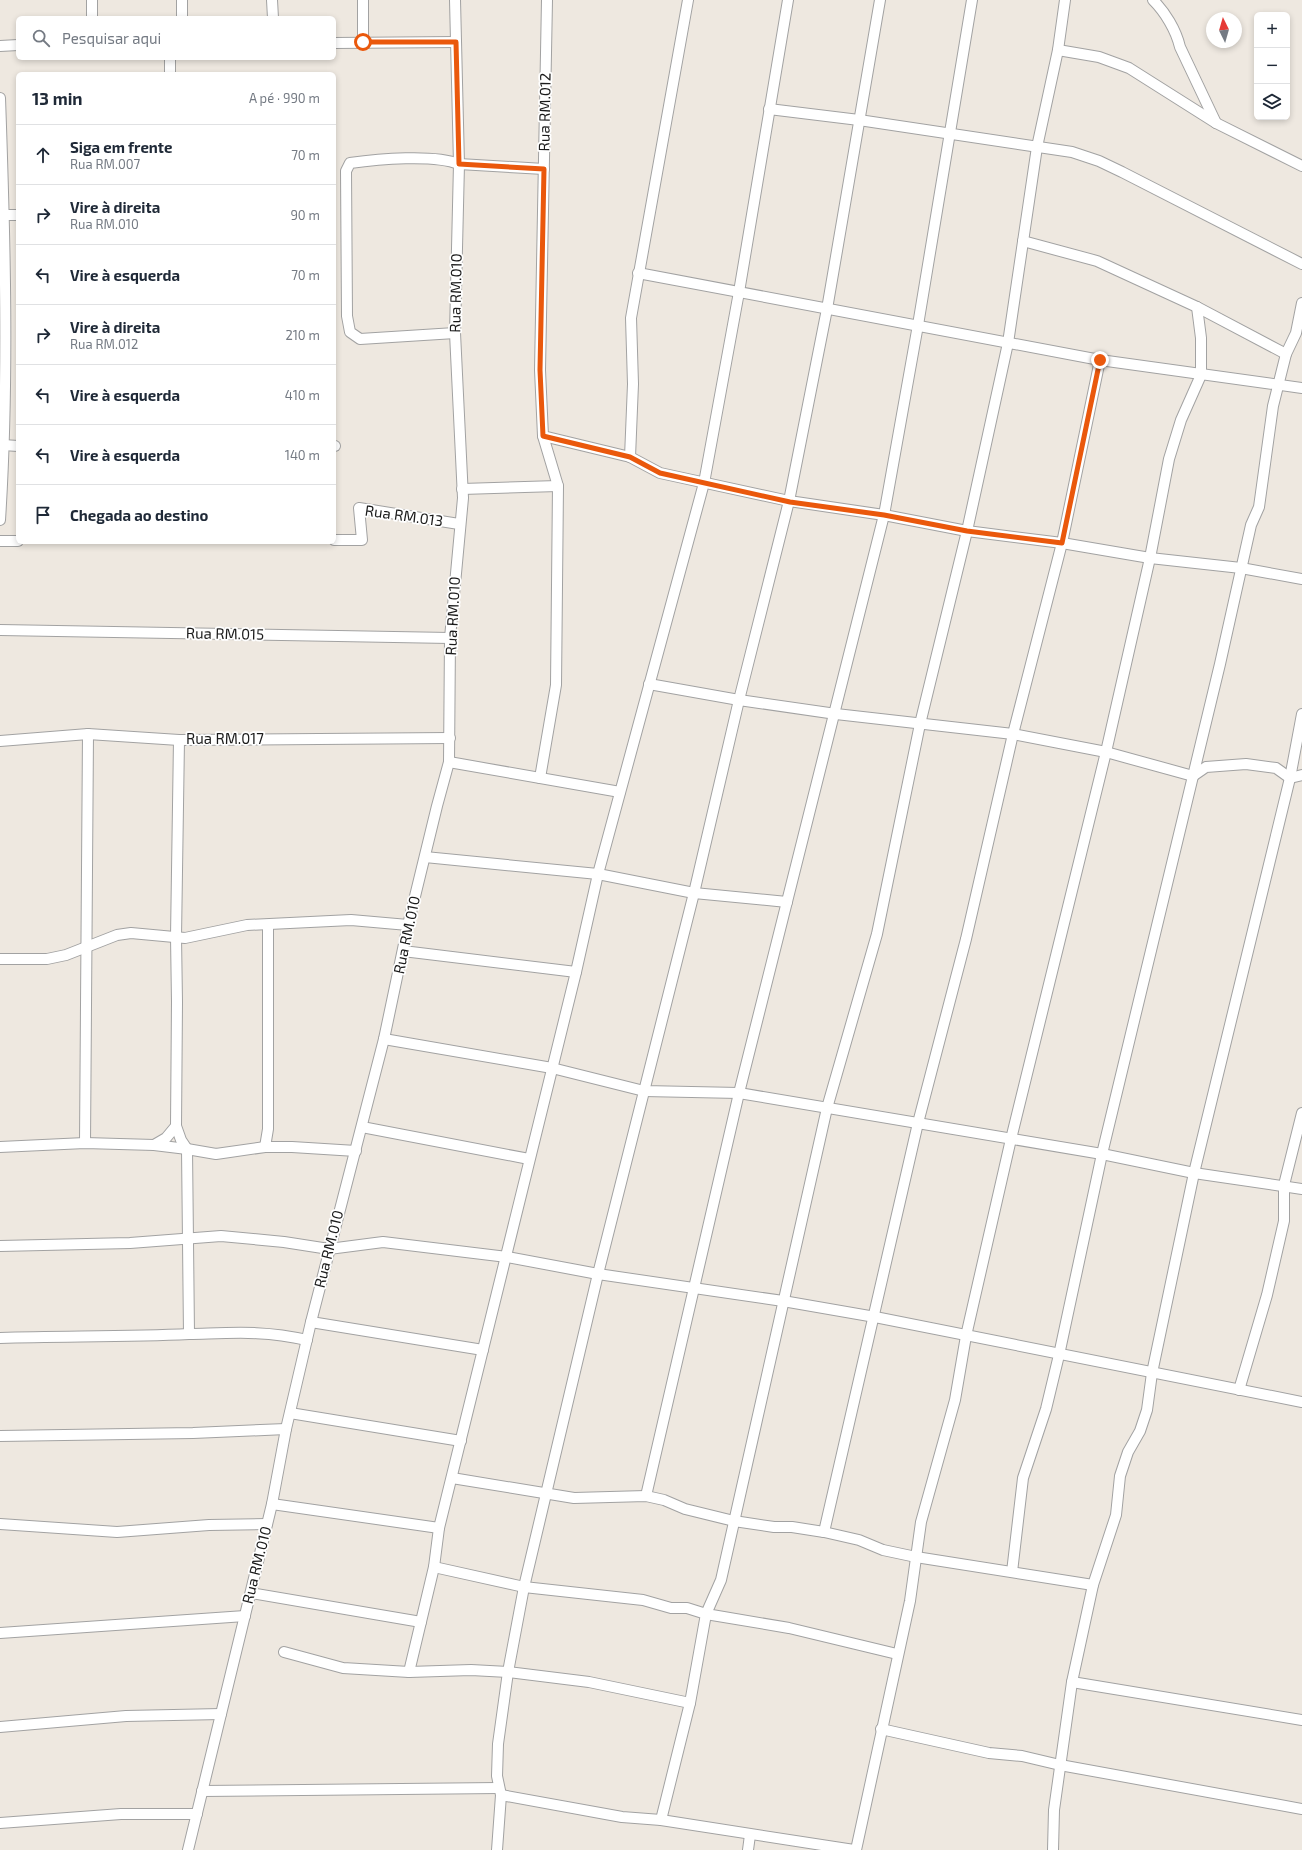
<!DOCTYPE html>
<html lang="pt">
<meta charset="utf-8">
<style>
:root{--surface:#fff;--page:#f2f2f3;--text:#1f2937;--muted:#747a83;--line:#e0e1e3}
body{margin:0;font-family:"Exo 2",sans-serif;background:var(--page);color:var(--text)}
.controls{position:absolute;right:12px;top:12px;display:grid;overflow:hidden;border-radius:6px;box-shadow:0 2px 6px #0003}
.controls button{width:36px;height:36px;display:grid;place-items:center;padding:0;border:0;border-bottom:1px solid var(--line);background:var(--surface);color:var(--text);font:20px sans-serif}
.compass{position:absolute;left:1206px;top:12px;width:36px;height:36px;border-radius:50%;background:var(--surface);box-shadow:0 2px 6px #0003;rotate:355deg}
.stop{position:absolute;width:12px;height:12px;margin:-9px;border:3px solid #ea580c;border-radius:50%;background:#fff}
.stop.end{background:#ea580c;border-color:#fff;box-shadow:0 1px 4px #0008}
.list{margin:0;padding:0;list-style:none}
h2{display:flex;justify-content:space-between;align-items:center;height:52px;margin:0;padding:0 16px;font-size:17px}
h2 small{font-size:13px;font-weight:400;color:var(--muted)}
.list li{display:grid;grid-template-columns:26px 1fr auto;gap:12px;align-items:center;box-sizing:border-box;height:60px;padding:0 16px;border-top:1px solid var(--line)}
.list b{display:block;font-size:15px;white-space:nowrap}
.list p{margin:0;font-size:13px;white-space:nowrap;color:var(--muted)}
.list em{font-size:13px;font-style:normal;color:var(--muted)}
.icon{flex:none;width:22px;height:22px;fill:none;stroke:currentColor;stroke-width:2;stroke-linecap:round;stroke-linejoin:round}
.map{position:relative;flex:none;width:1302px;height:1850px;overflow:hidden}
.search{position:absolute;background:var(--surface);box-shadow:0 2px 6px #0003;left:16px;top:16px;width:320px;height:44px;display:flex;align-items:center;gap:10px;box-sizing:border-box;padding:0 14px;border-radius:6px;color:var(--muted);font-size:15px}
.panel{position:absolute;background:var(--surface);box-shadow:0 2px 6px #0003;left:16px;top:72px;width:320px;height:472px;border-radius:6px}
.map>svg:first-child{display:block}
</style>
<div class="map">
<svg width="1302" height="1850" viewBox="0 0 1302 1850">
<rect width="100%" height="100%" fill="#eee8e0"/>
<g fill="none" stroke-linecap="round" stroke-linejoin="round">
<defs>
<g id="minor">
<path d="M182,0v18"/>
<path d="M272,0l1,18"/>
<path d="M363,0v42"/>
<path d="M1153,0c12,12 23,30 27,47l36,76"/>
<path d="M92,18v-18"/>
<path d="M334,43l122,-1"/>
<path d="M0,46l18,-1"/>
<path d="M1058,50l41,7 30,11 87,55 86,43"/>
<path d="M170,58v16"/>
<path d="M0,98c5,140 9,282 0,422"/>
<path d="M769,109l90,11 213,32 27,9 23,11 180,92"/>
<path d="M4,215h14"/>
<path d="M1023,241l74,20 100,46 89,47"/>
<path d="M638,273l462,87 202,28"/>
<path d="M455,333l-95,6 -10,-7 -3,-16 -1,-145 4,-8c28,-4 84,-9 109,1l85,5"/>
<path d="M543,436l87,21 30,16 129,28 95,14 83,16 95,12 88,15 91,10 61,11"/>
<path d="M3,445l15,1"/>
<path d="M334,446h1"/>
<path d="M630,457l3,-73 -2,-66 57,-318"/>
<path d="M462,489l96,-3"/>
<path d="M334,540h28l-3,-32 100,16"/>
<path d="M0,541h18"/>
<path d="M0,630l450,8"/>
<path d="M649,684l90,16 97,14 177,20 93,18 87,24 13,-9 40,-3 30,4 14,10 12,-3"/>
<path d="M179,740l-3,197 1,65 -1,124 5,14 6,9 2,185"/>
<path d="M0,741l88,-7 91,6 271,-2"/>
<path d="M449,762l171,30"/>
<path d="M540,778l16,-93 2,-199 -15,-50 -3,-66 7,-370"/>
<path d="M425,857l173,17 96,19 93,9"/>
<path d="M403,951l173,21"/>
<path d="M0,959h47l19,-4 51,-20 14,-2 54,5 62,-13 104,-5 57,5"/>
<path d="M384,1039l168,29 92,23 95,2 363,61 92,19 108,16"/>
<path d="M362,1127l167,32"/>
<path d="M85,1143l3,-409"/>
<path d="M154,1145l12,-7 10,-12"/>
<path d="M0,1147l85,-4 69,2 33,4 29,5 49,-7h27l64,4"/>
<path d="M265,1147l3,-18v-204"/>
<path d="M0,1246l130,-3 91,-7 63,6 45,7 54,-7 124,15 91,17 185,27 92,16 427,85"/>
<path d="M311,1322l172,28"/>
<path d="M0,1338c63,-2 126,-1 189,-4 44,-1 74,-4 118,6"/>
<path d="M1239,1390l28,-95 17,-74v-36l18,-72"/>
<path d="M290,1413l171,28"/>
<path d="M0,1436l193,-3 93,-4"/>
<path d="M452,1478l122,20 72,-2 18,4 21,9 49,12 40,6h18l32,5 35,8 24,10 33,7 177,28"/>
<path d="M646,1496l93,-403 145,-578 34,-190 54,-325"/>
<path d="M272,1504l167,24"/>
<path d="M0,1524l117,8 92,-7 58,-1"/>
<path d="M824,1532l94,-409 48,-184 47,-205 49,-191 38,-183"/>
<path d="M434,1567l90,20 119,13 28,8h16l19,6 83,14 108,26"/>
<path d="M1012,1572l11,-94 23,-69 13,-54 43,-201 118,-490 31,-139 8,-18 14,-101 13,-52 10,-21 6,-30"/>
<path d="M251,1593l170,29"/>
<path d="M0,1633l245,-17"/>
<path d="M284,1652l59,16 66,4 62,-2 37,2 81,10 101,21"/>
<path d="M409,1672l25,-105 5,-39 137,-556 22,-98 106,-391 35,-191 49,-292"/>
<path d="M1072,1682l230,38"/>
<path d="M0,1727l126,-11 95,-2"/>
<path d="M881,1729l108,24 33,3 38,9 242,44"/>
<path d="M202,1791l297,-3"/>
<path d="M501,1795l-4,-19 1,-32 10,-72 16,-85 74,-313 96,-381 45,-193 50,-199 38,-192 53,-309"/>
<path d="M661,1820l29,-117 16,-89 15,-34 106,-472 50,-174 43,-210 47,-193 41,-188 29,-196 21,-97 7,-50"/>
<path d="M0,1823l121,-9h76"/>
<path d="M188,1850l84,-346 14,-75 25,-107 73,-283 24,-114 29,-119 12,-44 1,-124 13,-140 -8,-165 4,-169 -4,-164"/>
<path d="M497,1850l4,-55 121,22 39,3 193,30"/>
<path d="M748,1850l2,-15"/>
<path d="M856,1850l54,-249 11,-79 34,-122 11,-64 45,-197 95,-387 44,-194 19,-99 12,-39 20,-45v-37l-4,-31"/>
<path d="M1053,1850l1,-40 18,-128 21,-97 23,-70 4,-39 8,-24 12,-21 7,-21 5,-37 42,-200 96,-395 12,-64"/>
</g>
</defs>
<use href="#minor" stroke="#a2a2a2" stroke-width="12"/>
<use href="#minor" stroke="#fff" stroke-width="10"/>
</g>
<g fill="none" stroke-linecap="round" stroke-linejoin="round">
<path stroke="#ea580c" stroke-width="5" d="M363,42h93l3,122 85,5 -4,201 3,66 87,21 30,16 130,29 94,13 83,16 95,12 38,-183"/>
</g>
<g text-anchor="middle" stroke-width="3.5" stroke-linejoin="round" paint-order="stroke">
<g font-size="15" fill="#1b1b1b" stroke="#fff">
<text transform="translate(545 112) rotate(-89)" y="5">Rua RM.012</text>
<text transform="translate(456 293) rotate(-89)" y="5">Rua RM.010</text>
<text transform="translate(404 516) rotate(8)" y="5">Rua RM.013</text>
<text transform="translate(453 616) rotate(-87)" y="5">Rua RM.010</text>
<text transform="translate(225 634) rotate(1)" y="5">Rua RM.015</text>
<text x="225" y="744">Rua RM.017</text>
<text transform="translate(407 935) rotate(-78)" y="5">Rua RM.010</text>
<text transform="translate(329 1249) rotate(-76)" y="5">Rua RM.010</text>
<text transform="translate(257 1565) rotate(-76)" y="5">Rua RM.010</text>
</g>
</g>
</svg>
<div class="controls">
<button>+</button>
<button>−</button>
<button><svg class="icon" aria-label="layers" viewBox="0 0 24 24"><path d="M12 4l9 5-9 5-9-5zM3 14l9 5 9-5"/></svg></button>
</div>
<svg class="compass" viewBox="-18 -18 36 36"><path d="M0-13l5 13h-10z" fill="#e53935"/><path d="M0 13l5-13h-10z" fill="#747a83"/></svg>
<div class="stop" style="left:363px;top:42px"></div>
<div class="stop end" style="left:1100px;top:360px"></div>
<div class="search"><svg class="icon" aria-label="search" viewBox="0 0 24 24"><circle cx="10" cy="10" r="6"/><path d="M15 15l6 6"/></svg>Pesquisar aqui</div>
<section class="panel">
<h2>13 min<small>A pé · 990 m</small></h2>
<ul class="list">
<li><svg class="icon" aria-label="ahead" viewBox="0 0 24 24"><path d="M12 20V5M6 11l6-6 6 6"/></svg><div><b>Siga em frente</b><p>Rua RM.007</p></div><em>70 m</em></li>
<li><svg class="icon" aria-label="right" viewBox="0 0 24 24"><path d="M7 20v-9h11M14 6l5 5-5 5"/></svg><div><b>Vire à direita</b><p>Rua RM.010</p></div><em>90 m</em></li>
<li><svg class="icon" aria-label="left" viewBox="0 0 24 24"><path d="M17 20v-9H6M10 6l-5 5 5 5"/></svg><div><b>Vire à esquerda</b></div><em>70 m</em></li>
<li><svg class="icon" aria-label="right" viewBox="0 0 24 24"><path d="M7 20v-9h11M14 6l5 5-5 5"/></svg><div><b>Vire à direita</b><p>Rua RM.012</p></div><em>210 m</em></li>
<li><svg class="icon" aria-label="left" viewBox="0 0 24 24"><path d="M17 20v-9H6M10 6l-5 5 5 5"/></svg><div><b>Vire à esquerda</b></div><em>410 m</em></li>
<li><svg class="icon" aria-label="left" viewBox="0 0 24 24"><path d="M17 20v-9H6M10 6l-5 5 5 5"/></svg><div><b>Vire à esquerda</b></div><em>140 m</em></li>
<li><svg class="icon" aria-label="arrive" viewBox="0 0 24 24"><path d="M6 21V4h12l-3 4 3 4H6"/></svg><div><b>Chegada ao destino</b></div></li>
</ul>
</section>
</div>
